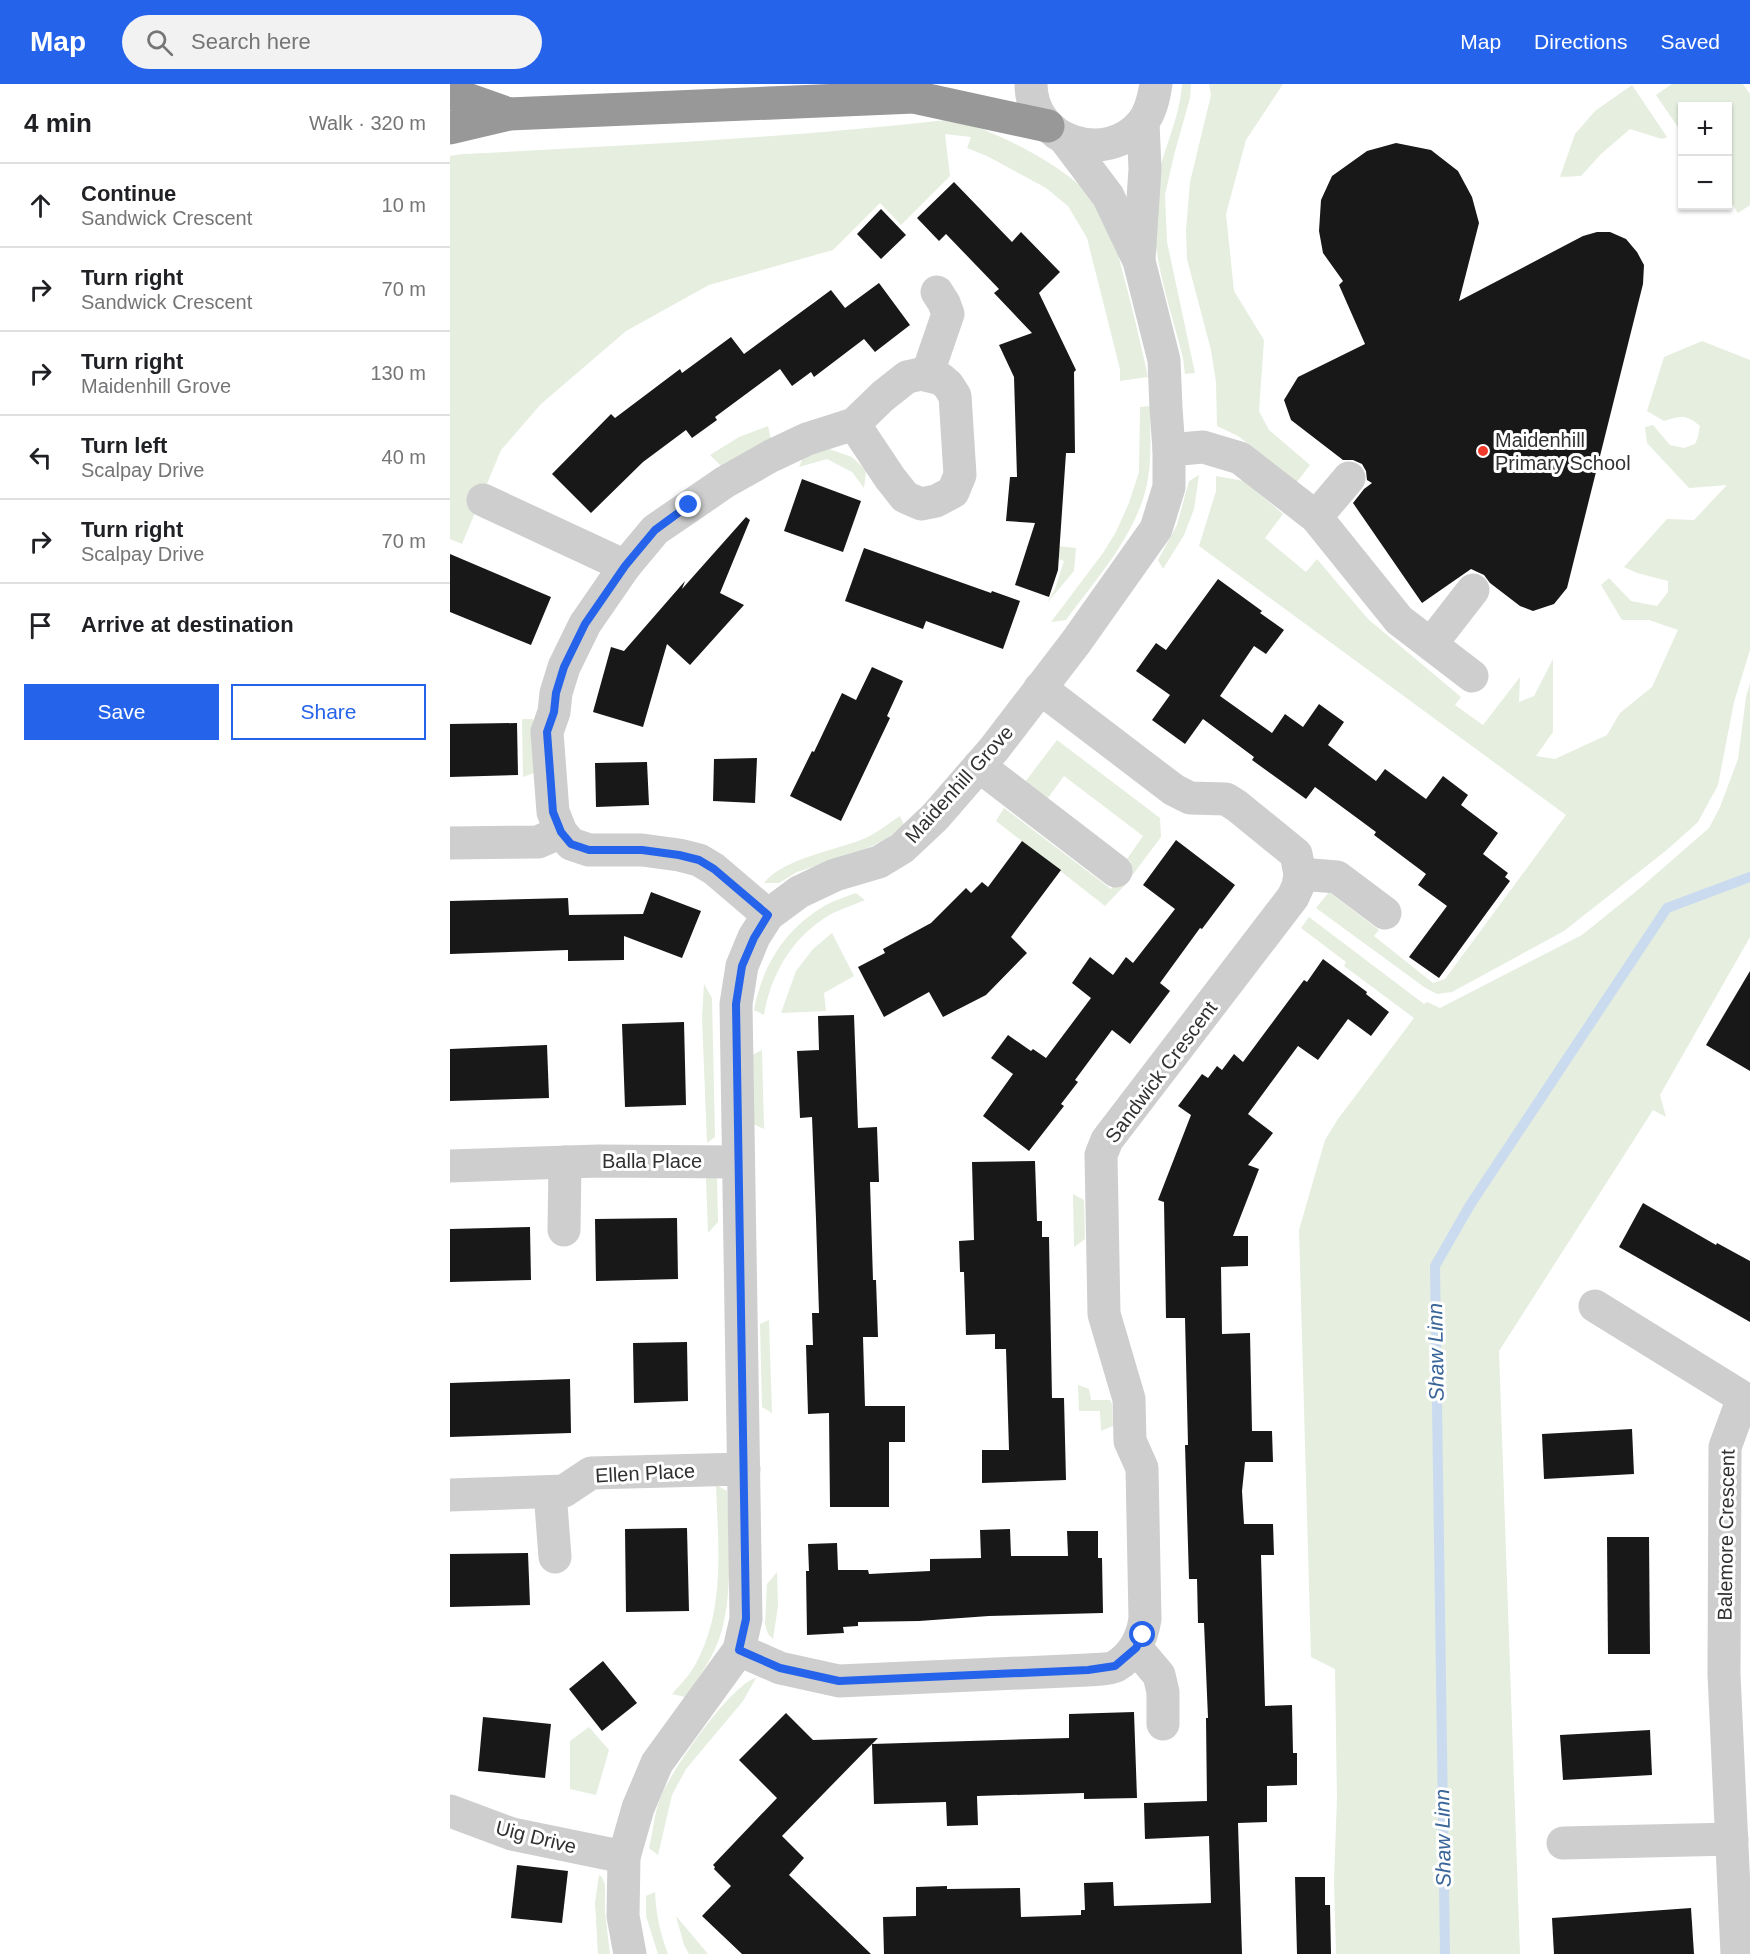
<!DOCTYPE html>
<meta charset="utf-8">
<style>
:root{--surface:#fff;--page:#f2f2f2;--text:#202124;--muted:#757577;--line:#e0e0e0;--accent:#2563eb}
body{margin:0;font-family:Helvetica,sans-serif;background:var(--page);color:var(--text)}
.controls{position:absolute;right:18px;top:18px;display:grid;overflow:hidden;border-radius:0px;box-shadow:0 2px 4px #0004}
.controls button{width:54px;height:54px;display:grid;place-items:center;padding:0;border:0;border-bottom:2px solid var(--line);background:var(--surface);color:var(--text);font:30px sans-serif}
.stop{position:absolute;width:18px;height:18px;margin:-14px;border:4px solid #2563eb;border-radius:50%;background:#fff}
.stop.end{background:#2563eb;border-color:#fff;box-shadow:0 2px 6px #0008}
.list{margin:0;padding:0;list-style:none}
h2{display:flex;justify-content:space-between;align-items:center;height:78px;margin:0;padding:0 24px;font-size:26px}
h2 small{font-size:20px;font-weight:400;color:var(--muted)}
.list li{display:grid;grid-template-columns:39px 1fr auto;gap:18px;align-items:center;box-sizing:border-box;height:84px;padding:0 24px;border-top:2px solid var(--line)}
.list b{display:block;font-size:22px;white-space:nowrap}
.list p{margin:0;font-size:20px;white-space:nowrap;color:var(--muted)}
.list em{font-size:20px;font-style:normal;color:var(--muted)}
.actions{display:flex;gap:12px;padding:18px 24px}
.actions a{flex:1;padding:14px 0;border:2px solid var(--accent);border-radius:0px;text-align:center;font-size:21px;color:var(--accent)}
.actions .main{background:var(--accent);color:#fff}
.icon{flex:none;width:33px;height:33px;fill:none;stroke:currentColor;stroke-width:2;stroke-linecap:round;stroke-linejoin:round}
.map{position:relative;flex:none;width:1300px;height:1870px;overflow:hidden}
header{display:flex;align-items:center;gap:36px;box-sizing:border-box;height:84px;padding:0 30px;background:var(--accent);color:#fff}
header strong{font-size:28px}
nav{display:flex;gap:33px;margin-inline-start:auto;font-size:21px}
.search{width:420px;height:54px;background:var(--page);display:flex;align-items:center;gap:15px;box-sizing:border-box;padding:0 21px;border-radius:33px;color:var(--muted);font-size:22px}
main{display:flex}
aside{flex:1;background:var(--surface)}
.map>svg:first-child{display:block}
</style>
<header>
<strong>Map</strong>
<div class="search"><svg class="icon" aria-label="search" viewBox="0 0 24 24"><circle cx="10" cy="10" r="6"/><path d="M15 15l6 6"/></svg>Search here</div>
<nav><a>Map</a><a>Directions</a><a>Saved</a></nav>
</header>
<main>
<aside>
<h2>4 min<small>Walk · 320 m</small></h2>
<ul class="list">
<li><svg class="icon" aria-label="ahead" viewBox="0 0 24 24"><path d="M12 20V5M6 11l6-6 6 6"/></svg><div><b>Continue</b><p>Sandwick Crescent</p></div><em>10 m</em></li>
<li><svg class="icon" aria-label="right" viewBox="0 0 24 24"><path d="M7 20v-9h11M14 6l5 5-5 5"/></svg><div><b>Turn right</b><p>Sandwick Crescent</p></div><em>70 m</em></li>
<li><svg class="icon" aria-label="right" viewBox="0 0 24 24"><path d="M7 20v-9h11M14 6l5 5-5 5"/></svg><div><b>Turn right</b><p>Maidenhill Grove</p></div><em>130 m</em></li>
<li><svg class="icon" aria-label="left" viewBox="0 0 24 24"><path d="M17 20v-9H6M10 6l-5 5 5 5"/></svg><div><b>Turn left</b><p>Scalpay Drive</p></div><em>40 m</em></li>
<li><svg class="icon" aria-label="right" viewBox="0 0 24 24"><path d="M7 20v-9h11M14 6l5 5-5 5"/></svg><div><b>Turn right</b><p>Scalpay Drive</p></div><em>70 m</em></li>
<li><svg class="icon" aria-label="arrive" viewBox="0 0 24 24"><path d="M6 21V4h12l-3 4 3 4H6"/></svg><div><b>Arrive at destination</b></div></li>
</ul>
<div class="actions"><a class="main">Save</a><a>Share</a></div>
</aside>
<div class="map">
<svg width="1300" height="1870" viewBox="0 0 1300 1870">
<rect width="100%" height="100%" fill="#fff"/>
<g fill="#e5eedf">
<path d="M732,0h9l-1,14 -16,57 -9,40 2,47 28,131 -10,1 -2,-16c-14,-57 -38,-117 -26,-176 6,-33 23,-64 25,-98z"/>
<path d="M759,0h74l-37,56 -20,74 8,77 30,49 -5,71 10,19 41,35 -13,17 -59,-46 -21,-10 -1,-44 -5,-32 -24,-91 -1,-29 4,-48 21,-87z"/>
<path d="M1222,0h71l7,10v111l-12,8 -10,-15v-92h-46v27l-26,-38z"/>
<path d="M1182,1l35,52 -5,2 -32,-10 -29,25 -20,22 -21,1 15,-43 20,-23z"/>
<path d="M496,36c10,2 22,3 31,7 41,16 109,50 129,91 7,16 12,35 16,52 10,36 18,71 26,107l-28,4v-12l-33,-131 -19,-32 -22,-18 -59,-32 -20,-8 4,-11 -26,-3 5,42 -49,49 -21,-22 -47,47 -124,35 -83,46 -85,73 -40,46 -39,94 -12,-5v-383l13,-2c161,-8 322,-16 483,-34z"/>
<path d="M1252,257l48,19v290l-16,52 -16,83 -20,37 -30,27 -104,82 -112,61 -15,2 -13,-7 -108,-79 13,-16 50,38 -5,6 59,47 12,-4 121,-164 -367,-269 17,-55v-15l28,5 39,33 -18,24 41,34 11,-13 51,60 93,78 -6,8 28,20 37,-48 -1,25 15,-6 19,-37v73l-17,24 19,3 52,-24 13,-22 32,-26 26,-57 -29,-10h-27l-21,-35 8,-7 22,23 26,5 11,-14v-11l-31,-8 -13,-6 43,-48 27,1 33,-35 -38,3 -42,-45 -2,-16 8,-2 17,20 14,3 11,-4 3,-7 2,-11c-14,-12 -19,-10 -36,-5l-17,-10 17,-54z"/>
<path d="M700,322c0,31 3,63 -7,93 -15,45 -49,83 -77,121l-15,2 52,-69 13,-21 13,-29 10,-31 1,-65z"/>
<path d="M318,342l4,18 -48,25 -14,-14 29,-18z"/>
<path d="M379,365l23,8 14,13 -2,18 -12,-16 -25,-13 -28,8 5,-12z"/>
<path d="M749,391l-5,34 -10,26 -21,34 -5,-9 19,-35 12,-44z"/>
<path d="M598,461l28,3 -2,23 -27,32 8,-14 9,-28 -40,-15z"/>
<path d="M1300,599v254l-90,158 6,22 -13,-7 -154,241 21,603h-184l-2,-73 3,-83 -2,-129 -24,-12 -12,-427 26,-90 13,-21 76,-101 -70,-52 2,-4 -45,-34 8,-11 115,87 3,-2 13,6 142,-73 57,-46 70,-61 11,-21 18,-48 8,-62z"/>
<path d="M72,635h11l1,54 -11,4z"/>
<path d="M607,656l103,78 1,19 -36,48 -20,21 -109,-85 8,-13 107,81 20,-27 -4,-3 16,-23 -79,-60 -16,22 -23,-16z"/>
<path d="M450,732l4,9 -20,15 -20,10 -67,22 -18,11h-15c20,-26 76,-33 104,-46 11,-6 21,-14 32,-21z"/>
<path d="M406,809l9,7c-11,5 -24,9 -34,14 -38,22 -60,59 -67,101l-10,-5c9,-46 31,-81 72,-105 9,-5 20,-8 30,-12z"/>
<path d="M382,849l22,43 -30,17 2,18 -45,2 15,-42 17,-22z"/>
<path d="M254,900l8,14 3,139 -8,6 -5,-126z"/>
<path d="M312,966l2,79 -11,-5 -1,-69z"/>
<path d="M267,1093l1,45 -10,11 -2,-55z"/>
<path d="M623,1110l11,6 1,39 -11,8z"/>
<path d="M319,1236l3,93 -10,-6 -2,-83z"/>
<path d="M628,1301l11,4 2,11h19l2,4 1,22 -12,5 -1,-20h-21z"/>
<path d="M266,1401l11,6c2,42 6,103 -6,142 -7,24 -22,44 -36,64l-13,-3c8,-9 17,-18 23,-29 31,-54 23,-121 21,-180z"/>
<path d="M327,1488l1,34 -5,33 -5,-5 -3,-10 2,-40z"/>
<path d="M306,1594l-13,23 -57,68 -14,26 -14,60 -9,-7c4,-16 5,-34 11,-49 10,-27 71,-115 96,-121z"/>
<path d="M139,1643l20,23 -13,45 -26,-6v-48z"/>
<path d="M149,1791l3,2 3,8v27l5,42h-12l-3,-51z"/>
<path d="M205,1808c1,22 5,41 13,62h-10l-12,-38v-20z"/>
<path d="M226,1832l32,38h-19l-5,-9z"/>
</g>
<g fill="none" stroke-linecap="round" stroke-linejoin="round">
<path stroke="#cadbef" stroke-width="10" d="M995,1870l-10,-688 35,-61 197,-297 83,-31"/>
</g>
<g fill="#181818">
<path d="M946,59l35,7 27,21 14,26 7,26 -20,78 124,-65 14,-4h13l16,7 11,13 7,13 -1,19 -76,304 -13,16 -21,7 -13,-5 -30,-23 -6,-8 -13,-6 -49,34 -69,-100 11,-14 8,-6 -5,-3 -1,-9 -4,-7 -9,-4h-10l-52,-40 -7,-20 14,-23 67,-33 -26,-59 4,-4 -20,-28 -4,-22 2,-31 11,-24 35,-25z"/>
<path d="M504,98l58,60 9,-10 39,40 -21,21 37,77 -2,2 1,81h-9l-8,117 -9,27 -34,-12 20,-62 -29,-2 4,-44h7l-3,-100 -15,-32 33,-12 -38,-40 5,-4 -53,-55 -7,7 -22,-23z"/>
<path d="M431,125l25,26 -25,24 -24,-25z"/>
<path d="M429,199l31,42 -35,27 -11,-13 -50,38 -3,-5 -19,14 -12,-17 -65,48 2,3 -25,18 -6,-8 -43,32 -52,51 -39,-39 59,-60 4,4 65,-49 2,4 49,-36 13,17 87,-64 14,18z"/>
<path d="M352,395l59,22 -18,51 -59,-21z"/>
<path d="M296,433l4,3 -30,73 24,12 -54,60 -23,-21 -24,83 -50,-15 18,-65 13,4 61,-70 -3,8z"/>
<path d="M414,464l127,45 1,-2 28,10 -17,48 -77,-28 -3,8 -78,-28z"/>
<path d="M0,470l101,43 -20,48 -81,-33z"/>
<path d="M768,495l44,32 -2,2 24,17 -18,24 -12,-8 -34,50 52,37 13,-19 18,13 16,-23 25,18 -16,23 48,36 9,-12 41,30 17,-23 25,19 -7,10 37,28 -15,21 25,19 -3,4 5,4 -71,97 -30,-21 38,-51 -29,-21 8,-11 -52,-39 2,-3 -61,-45 -9,12 -54,-39 2,-3 -51,-38 -18,25 -33,-24 18,-25 -34,-24 20,-28 10,7z"/>
<path d="M422,583l31,14 -16,35 3,2 -49,103 -51,-25 22,-45 2,1 28,-59 14,7z"/>
<path d="M67,639l1,52 -68,2v-53z"/>
<path d="M307,674l-2,45 -42,-2 1,-42z"/>
<path d="M197,678l2,43 -53,2 -1,-44z"/>
<path d="M726,756l59,45 -33,44 -2,-1 -40,55 10,8 -40,53 -18,-14 -37,50 3,2 -17,22 3,2 -35,45 -46,-35 30,-42 -22,-16 17,-23 23,16 2,-2 13,9 45,-60 -19,-15 18,-26 23,18 13,-18 7,6 42,-54 -32,-24z"/>
<path d="M572,757l39,29 -50,67 16,16 -41,42 -43,22 -14,-25 -45,25 -26,-50 27,-14 -2,-4 48,-26 35,-35 5,5 11,-11 6,5z"/>
<path d="M201,808l50,19 -19,47 -58,-22v24l-56,1v-11l-118,4v-53l118,-3 1,17 74,-1z"/>
<path d="M873,875l44,33 -1,2 23,18 -18,24 -23,-17 -30,41 -20,-14 -50,68 25,19 -25,32 11,4 -26,67h15v30l-27,1 1,67 28,-1 2,98h20l1,31h-28l-3,29 2,33h29l1,31h-13l4,151 27,-1 1,48h4v32l-30,1v36l-29,1 4,131h-358l-1,-37 33,-1v-29l31,-1v3l73,-1 1,29 60,-2v-5h4l-1,-27 29,-1 1,24 97,-3 -2,-67 -64,3 -1,-36 63,-2 -1,-83h2l-4,-95h-6l-1,-44h-8l-4,-134h3l-3,-127h-19l-2,-116 -6,-2 33,-85 -13,-9 24,-32 6,4 9,-12 5,4 12,-16 9,8 61,-82 3,2z"/>
<path d="M1300,887v100l-44,-26z"/>
<path d="M404,931l4,113 19,-1 2,55h-9l3,98h3l2,57h-15l2,69h40v36h-16v65h-59l-1,-94 -21,1 -2,-69h7l-1,-32h7l-3,-94 -4,-102 -12,1 -3,-67 22,-1 -1,-34z"/>
<path d="M234,938l2,83 -61,2 -3,-83z"/>
<path d="M97,961l2,53 -99,3v-52z"/>
<path d="M585,1077l2,60h5v16h7l3,161h12l2,82 -84,3v-33h27l-3,-101h-11v-15l-29,1 -2,-63h-4l-1,-31 15,-1 -2,-78z"/>
<path d="M1193,1119l73,42 1,-2 33,18v61l-131,-75z"/>
<path d="M227,1134l1,61 -82,2 -1,-62z"/>
<path d="M80,1143l1,53 -81,2v-53z"/>
<path d="M237,1258l1,59 -54,2 -1,-60z"/>
<path d="M120,1295l1,54 -121,4v-54z"/>
<path d="M1182,1345l2,45 -90,5 -2,-45z"/>
<path d="M237,1444l2,83 -63,1 -1,-83z"/>
<path d="M560,1445l1,27h57l-1,-25h31v27h4l1,55 -114,3 -70,5 -61,1v4l-15,1 1,6 -37,2 -1,-64h3l-1,-27 29,-1 1,27h30l1,4 61,-3v-12l51,-1 -1,-28z"/>
<path d="M1157,1453h42l1,117h-42z"/>
<path d="M78,1469l2,52 -80,2v-53z"/>
<path d="M153,1577l34,42 -35,28 -33,-42z"/>
<path d="M684,1628l3,86 -53,1v-6l-107,3 1,29 -31,1 -1,-24 -72,2 -2,-60 -90,92 22,22 -15,17 82,79h-129l-40,-38 29,-30 -17,-17 1,-2 -2,-2 64,-67 -38,-38 47,-47 27,27 65,-2 -6,6 197,-6v-24z"/>
<path d="M33,1633l68,7 -6,54 -67,-7z"/>
<path d="M1200,1646l2,45 -89,5 -3,-45z"/>
<path d="M67,1781l51,6 -6,52 -51,-5z"/>
<path d="M845,1793h30v28h5l1,49h-34z"/>
<path d="M1241,1824l3,46h-140l-2,-36z"/>
</g>
<g fill="none" stroke-linecap="round" stroke-linejoin="round">
<g stroke="#cecece" stroke-width="33">
<path d="M581,0c0,58 75,82 111,39 9,-11 12,-26 14,-39"/>
<path d="M689,175l6,-90 -2,-47"/>
<path d="M477,291l21,-61 -4,-11 -7,-11"/>
<path d="M719,366l34,-3 37,11 76,59 83,103 73,56"/>
<path d="M33,416l142,66"/>
<path d="M866,433l33,-39"/>
<path d="M981,560l42,-54"/>
<path d="M529,682l137,105"/>
<path d="M0,759l88,-1 23,-10"/>
<path d="M850,790l37,3 48,36"/>
<path d="M318,831l-54,-46 -15,-9 -20,-5 -37,-5h-53l-18,-6 -10,-12 -8,-20 -6,-80 7,-20 2,-19 8,-26 21,-43 40,-58 30,-36 70,-48 46,-26 36,-17 47,-15 29,-28 24,-19 14,-3 20,5 7,6 7,11 5,79 -7,17 -17,9 -15,3 -16,-7 -15,-19 -36,-54"/>
<path d="M0,1082l148,-5 140,1"/>
<path d="M114,1146l1,-68"/>
<path d="M1145,1222l155,96"/>
<path d="M100,1408l5,65"/>
<path d="M0,1411l114,-4 27,-18 153,-4"/>
<path d="M686,1564l23,27 4,17v32"/>
<path d="M289,1566l41,18 59,13 249,-11c8,-1 21,0 28,-4 18,-11 26,-27 29,-47l-3,-151 -12,-27 -1,-42 -25,-85 -3,-159 6,-15 186,-243 5,-11 2,-12 -4,-20 -59,-48 -11,-7 -36,-1 -16,-8 -134,-102"/>
<path d="M0,1727l62,23 112,23"/>
<path d="M1113,1759l169,-4"/>
<path d="M180,1870l-7,-38 1,-59 14,-49 19,-45 82,-113 7,-31 -10,-615 6,-38 12,-29 14,-22 31,-23 36,-17 44,-13 23,-14 33,-31 59,-68 82,-107 80,-113 13,-42v-37l-3,-42 -2,-48 -25,-99 -31,-65 -43,-57"/>
<path d="M1287,1870l-13,-280 1,-227 18,-49"/>
</g>
<g stroke="#989898" stroke-width="33">
<path d="M0,9l59,21"/>
<path d="M0,44l59,-14 405,-17 134,29"/>
</g>
</g>
<g fill="none" stroke-linecap="round" stroke-linejoin="round">
<path stroke="#2563eb" stroke-width="8" d="M239,421l-34,25 -30,36 -40,58 -21,43 -8,26 -2,19 -7,20 6,80 8,20 10,12 18,6h53l37,5 20,5 15,9 54,46 -14,23 -12,28 -6,38 10,615 -7,31 41,18 59,13 249,-11 27,-4 21,-18 7,-13"/>
</g>
<circle fill="#f03a2b" stroke="#fff" stroke-width="2" cx="1033" cy="367" r="6"/>
<g text-anchor="middle" stroke-width="6" stroke-linejoin="round" paint-order="stroke">
<g font-size="20" fill="#313131" stroke="#fff" text-anchor="start">
<text x="1045" y="363">Maidenhill<tspan x="1045" dy="23">Primary School</tspan></text>
</g>
<g font-size="20" fill="#313131" stroke="#fff">
<text transform="translate(509 700) rotate(-48)" y="7">Maidenhill Grove</text>
<text transform="translate(711 988) rotate(-53)" y="7">Sandwick Crescent</text>
<text x="202" y="1084">Balla Place</text>
<text transform="translate(195 1389) rotate(-3)" y="7">Ellen Place</text>
<text transform="translate(1276 1451) rotate(-89)" y="7">Balemore Crescent</text>
<text transform="translate(86 1753) rotate(14)" y="7">Uig Drive</text>
</g>
<g font-size="21" font-style="italic" fill="#396599" stroke="#fff">
<text transform="translate(986 1268) rotate(-91)" y="7">Shaw Linn</text>
<text transform="translate(993 1754) rotate(-91)" y="7">Shaw Linn</text>
</g>
</g>
</svg>
<div class="controls">
<button>+</button>
<button>−</button>
</div>
<div class="stop" style="left:693px;top:1551px"></div>
<div class="stop end" style="left:239px;top:421px"></div>
</div>
</main>
